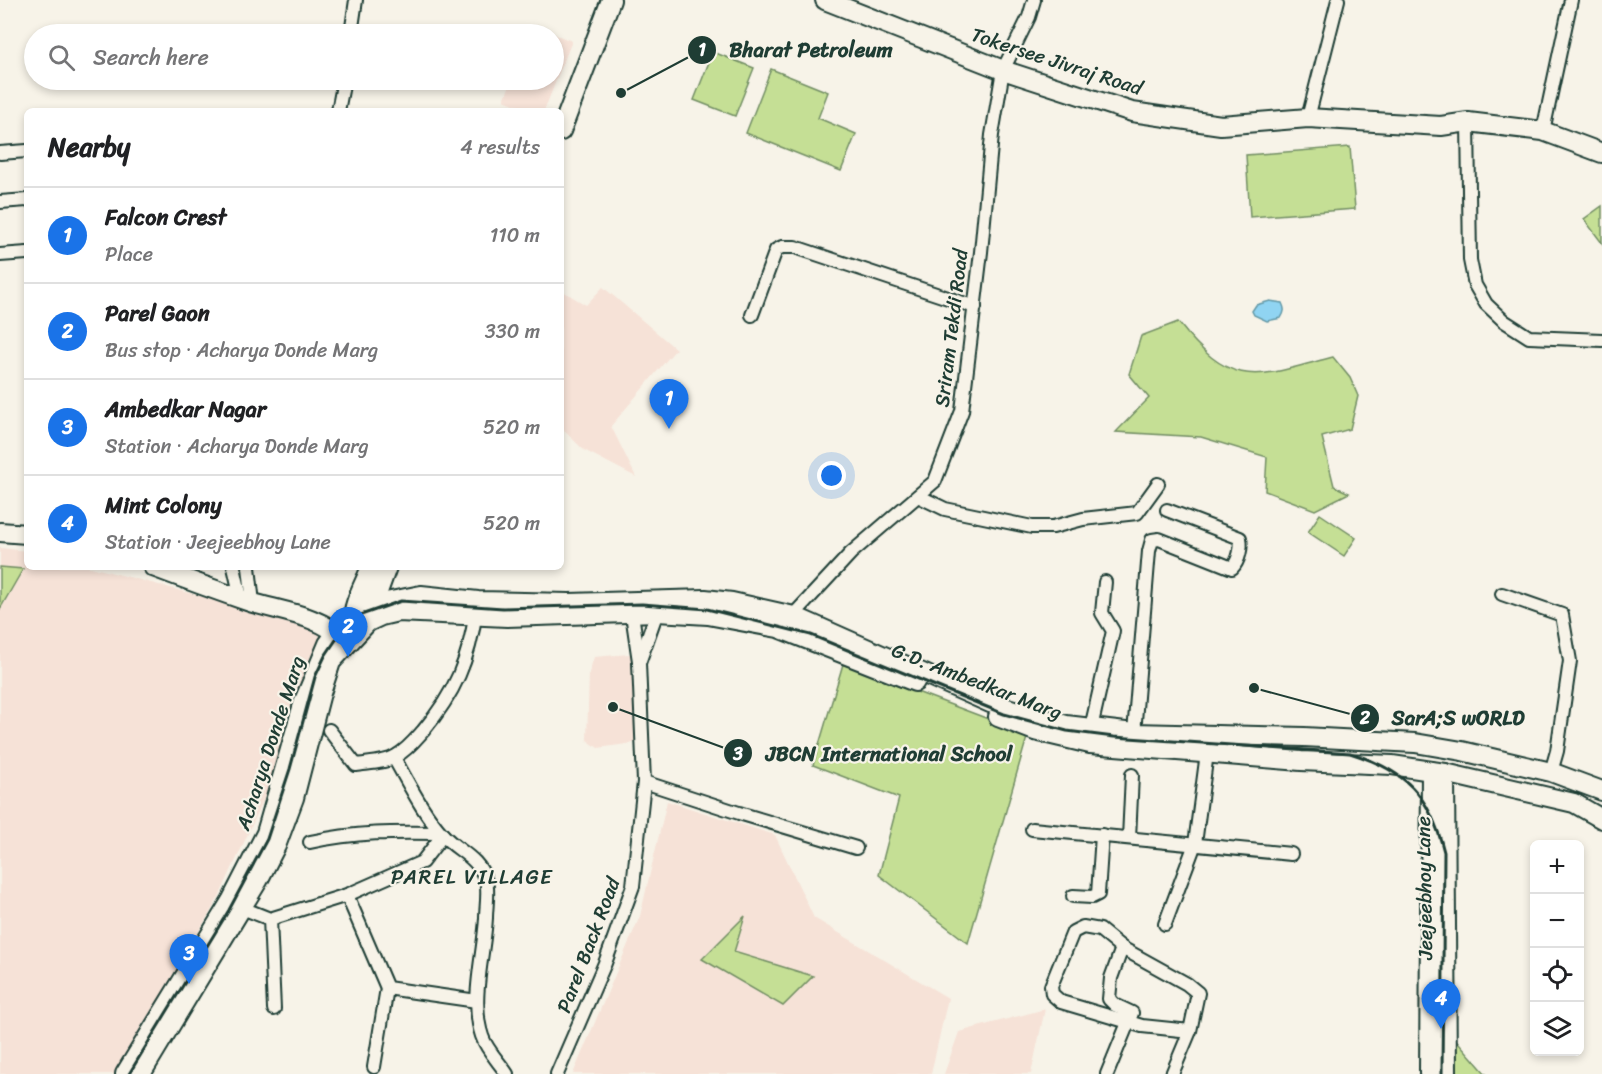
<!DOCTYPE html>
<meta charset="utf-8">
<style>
:root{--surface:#fff;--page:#f2f2f2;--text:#202124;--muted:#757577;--line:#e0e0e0;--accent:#1a73e8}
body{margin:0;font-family:Sriracha,sans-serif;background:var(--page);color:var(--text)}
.controls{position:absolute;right:18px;bottom:18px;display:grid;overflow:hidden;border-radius:9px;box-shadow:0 3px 9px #0003}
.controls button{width:54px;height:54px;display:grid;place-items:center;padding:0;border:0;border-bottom:2px solid var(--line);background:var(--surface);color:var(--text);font:30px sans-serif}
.you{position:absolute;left:832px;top:476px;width:21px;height:21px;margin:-15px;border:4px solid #fff;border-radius:50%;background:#1a73e8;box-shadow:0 0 0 9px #1a73e833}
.badge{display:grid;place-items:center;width:39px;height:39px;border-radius:50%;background:var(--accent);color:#fff;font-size:20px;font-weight:700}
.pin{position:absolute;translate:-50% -50px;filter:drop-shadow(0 2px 3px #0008)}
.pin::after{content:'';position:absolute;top:32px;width:21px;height:18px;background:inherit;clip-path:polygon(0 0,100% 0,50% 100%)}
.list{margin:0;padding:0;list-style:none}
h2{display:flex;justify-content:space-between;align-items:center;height:78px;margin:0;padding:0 24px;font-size:26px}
h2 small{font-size:20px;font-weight:400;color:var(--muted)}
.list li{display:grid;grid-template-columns:39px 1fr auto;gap:18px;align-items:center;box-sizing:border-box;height:96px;padding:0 24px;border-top:2px solid var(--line)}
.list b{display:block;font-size:22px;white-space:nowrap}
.list p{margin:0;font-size:20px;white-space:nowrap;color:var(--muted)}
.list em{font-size:20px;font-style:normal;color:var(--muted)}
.icon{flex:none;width:33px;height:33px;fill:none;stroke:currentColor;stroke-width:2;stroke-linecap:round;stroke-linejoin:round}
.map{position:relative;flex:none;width:1602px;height:1074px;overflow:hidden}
.search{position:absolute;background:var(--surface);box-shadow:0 3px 9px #0003;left:24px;top:24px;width:540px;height:66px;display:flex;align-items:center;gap:15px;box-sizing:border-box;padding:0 21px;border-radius:33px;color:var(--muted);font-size:22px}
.panel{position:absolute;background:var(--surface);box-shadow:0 3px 9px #0003;left:24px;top:108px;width:540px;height:462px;border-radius:9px}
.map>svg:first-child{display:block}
</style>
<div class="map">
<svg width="1602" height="1074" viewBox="0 0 1602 1074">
<rect width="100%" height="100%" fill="#f7f3e8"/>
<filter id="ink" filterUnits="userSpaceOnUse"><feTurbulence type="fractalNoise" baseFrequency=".0167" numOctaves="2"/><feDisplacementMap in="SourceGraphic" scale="12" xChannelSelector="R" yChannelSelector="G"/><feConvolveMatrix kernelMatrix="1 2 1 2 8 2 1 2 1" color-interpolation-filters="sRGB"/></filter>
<g filter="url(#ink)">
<g fill="#f6e2d7">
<path d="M533,26l39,15 -28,70h-13l-27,-11 8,-20h42v-46h-24z"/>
<path d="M603,287l73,62 -65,77 25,51 -52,-27 -23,-22v-138l25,15z"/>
<path d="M0,548l27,3v16h64l249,66 -121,264 -104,177h-115z"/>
<path d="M641,653v89l-43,6 -11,-8 2,-67 5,-16z"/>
<path d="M667,801l108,34 39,83 134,80 -17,76h-358l67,-158z"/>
<path d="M1045,1009l-14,65h-87l15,-42z"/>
</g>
<g fill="#c5df95" stroke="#728e64" stroke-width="1.5">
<path d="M713,52l41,16 -19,48 -41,-16z"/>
<path d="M771,69l57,23 -10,26 38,16 -15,37 -95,-38z"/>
<path d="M1350,147l5,62 -105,8 -4,-62z"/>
<path d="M1602,206v37l-18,-24z"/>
<path d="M1178,322c55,70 79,55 155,35l17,21 8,18 -8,33 -28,8 12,49 15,7 -34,17 -50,-19 2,-34 -66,-20 -85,-5 33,-34 -20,-24 12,-38z"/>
<path d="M1320,514l36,24 -12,18 -36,-24z"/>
<path d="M0,567l23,2 -23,40z"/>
<path d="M843,664l185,70 -60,209 -89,-68 20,-77 -86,-33z"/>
<path d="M745,916l-11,36 79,24 -30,30 -81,-47z"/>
<path d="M1452,1035l34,39h-31z"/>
</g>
<path fill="#90d4f2" stroke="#6398a6" stroke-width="1.5" d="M1270,301l12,2c3,6 3,9 -1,15l-14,3 -13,-6 -2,-4 4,-6z"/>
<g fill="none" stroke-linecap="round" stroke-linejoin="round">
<defs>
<g id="street">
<path d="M351,34l5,-34"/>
<path d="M338,111l6,-31"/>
<path d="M1308,118l30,-118"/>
<path d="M1468,122l2,138 5,25 11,19 18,17 25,16 73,3"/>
<path d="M1543,131l28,-131"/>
<path d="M0,153l27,-2"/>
<path d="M0,202l27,-2"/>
<path d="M0,255l27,-2"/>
<path d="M752,315l24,-65 6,-3h13l180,60"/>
<path d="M918,496l27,13 87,18h21l30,-8 54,-6 21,-29"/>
<path d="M234,567l7,31"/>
<path d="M249,567l4,36"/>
<path d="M1502,594l60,21 8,46 -13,90 -6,21"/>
<path d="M631,607l8,54"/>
<path d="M789,620l62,-67 84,-72 27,-70 19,-159 11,-117 11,-65 26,-53 5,-17"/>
<path d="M1091,728l22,-97 -11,-18 3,-31"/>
<path d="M329,730l27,35c12,-2 30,-2 40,-9 11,-6 19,-16 27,-25 32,-38 46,-71 53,-120"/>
<path d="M1134,733l15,-182 3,-11 7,-1 73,29c7,-7 10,-21 8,-30l-73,-28"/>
<path d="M394,758c15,26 29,55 49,77 15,17 35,21 43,46 3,10 0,26 0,37 -2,36 -16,83 -4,118 4,13 17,26 25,38"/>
<path d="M644,782l95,31 117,35"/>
<path d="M1032,829l259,25"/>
<path d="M1129,838l3,-63"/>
<path d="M310,842c46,-10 84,-10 131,-9"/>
<path d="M347,895l40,93 90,13"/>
<path d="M1073,896l19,1 6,-3 4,-59"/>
<path d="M242,908l28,11 77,-24 75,-33 21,-27"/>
<path d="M270,919l4,90"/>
<path d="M1165,924l30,-80 12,-91"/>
<path d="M374,1067l13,-79"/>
<path d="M557,1074l48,-111 28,-77 11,-104 -5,-119 18,-51"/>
<path d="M1107,1074l25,-61 -17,-8 -6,-6 2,-21 11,-30"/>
<path d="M1172,1074l18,-43 -48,-5 -81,-24 -9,-8 -1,-8 22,-54 10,-5 17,3 22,18 65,36 11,9 -8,38"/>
</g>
<g id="secondary">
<path d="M825,0l178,70 129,42 89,13 87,-7 133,8 27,-4 75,9 59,22"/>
<path d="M561,131l50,-131"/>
<path d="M0,532l27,2"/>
<path d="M153,567c32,12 65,24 97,35 28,9 74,14 93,38"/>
<path d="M370,614l17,-47"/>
<path d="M353,622c-1,-18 12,-39 18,-55"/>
<path d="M998,717l37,14 55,13 211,17 91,4 53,8 129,30 28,16"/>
<path d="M1445,773l2,301"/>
<path d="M125,1074l106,-173 35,-68 38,-132 24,-57 10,-14 15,-14 33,-14 35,-7 57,6 91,2 136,-4 27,3 62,14 196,87 76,22 68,8 170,4 111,6 47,8 89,21 51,19"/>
<path d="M141,1074l118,-195 17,-33 18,-48 27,-105 10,-31 37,-40 13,-6 17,-4 109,5 150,-5 51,3 70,13 137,54"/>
<path d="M1429,1074l2,-303"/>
</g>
</defs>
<use href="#street" stroke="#1f3d34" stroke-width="16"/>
<use href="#secondary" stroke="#1f3d34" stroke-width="22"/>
<use href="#street" stroke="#f7f3e8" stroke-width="12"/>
<use href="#secondary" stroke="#f7f3e8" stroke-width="18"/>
<path stroke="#1f3d34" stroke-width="3" d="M129,1074l100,-164 38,-71 23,-70 25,-92 10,-21 19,-28 17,-13 40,-14 102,7 139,-4 65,5 104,26 193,79 63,17 47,6 236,16c55,17 80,42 94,99l-2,222"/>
</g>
</g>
<g text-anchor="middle" stroke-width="4.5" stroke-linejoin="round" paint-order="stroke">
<g font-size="20" fill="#1f3d34" stroke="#f7f3e8">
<text transform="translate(1057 61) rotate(18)" y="7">Tokersee Jivraj Road</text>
<text transform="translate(951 328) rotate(-83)" y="7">Sriram Tekdi Road</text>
<text transform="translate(977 681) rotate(21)" y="7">G.D. Ambedkar Marg</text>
<text transform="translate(270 743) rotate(-72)" y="7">Acharya Donde Marg</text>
<text transform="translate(1424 888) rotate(-91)" y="7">Jeejeebhoy Lane</text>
<text transform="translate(588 945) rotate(-69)" y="7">Parel Back Road</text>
</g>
<g font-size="21" letter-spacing="1.5" fill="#1f3d34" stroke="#f7f3e8">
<text x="472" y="884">PAREL VILLAGE</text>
</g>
</g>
<path fill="none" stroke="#1f3d34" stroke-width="2" d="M621 93L702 50M1254 688L1365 718M613 707L738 753"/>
<g fill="#1f3d34" stroke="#f7f3e8" stroke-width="2">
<circle cx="621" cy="93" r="6"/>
<circle cx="1254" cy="688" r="6"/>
<circle cx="613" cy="707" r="6"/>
<circle cx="702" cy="50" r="15"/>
<circle cx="1365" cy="718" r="15"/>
<circle cx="738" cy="753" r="15"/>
</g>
<g font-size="18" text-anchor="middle" font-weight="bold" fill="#fff">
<text x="702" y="56">1</text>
<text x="1365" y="724">2</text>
<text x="738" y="760">3</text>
</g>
<g font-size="21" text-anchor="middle" font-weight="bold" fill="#1f3d34" stroke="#f7f3e8" stroke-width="4.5" stroke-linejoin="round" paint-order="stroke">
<text x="811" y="57">Bharat Petroleum</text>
<text x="1458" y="725">SarA;S wORLD</text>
<text x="889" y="761">JBCN International School</text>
</g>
</svg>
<div class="controls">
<button>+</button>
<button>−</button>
<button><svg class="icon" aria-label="locate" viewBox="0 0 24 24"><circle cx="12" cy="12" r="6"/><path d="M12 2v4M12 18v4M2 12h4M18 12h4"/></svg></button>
<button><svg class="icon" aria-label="layers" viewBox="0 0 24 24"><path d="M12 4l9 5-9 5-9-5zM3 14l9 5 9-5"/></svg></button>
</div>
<div class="you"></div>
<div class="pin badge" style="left:669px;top:429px">1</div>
<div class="pin badge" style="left:348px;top:657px">2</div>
<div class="pin badge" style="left:189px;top:984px">3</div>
<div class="pin badge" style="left:1441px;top:1029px">4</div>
<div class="search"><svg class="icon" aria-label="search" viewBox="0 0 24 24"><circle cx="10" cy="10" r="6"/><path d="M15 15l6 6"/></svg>Search here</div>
<section class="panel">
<h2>Nearby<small>4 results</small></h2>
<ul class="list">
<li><span class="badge">1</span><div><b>Falcon Crest</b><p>Place</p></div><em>110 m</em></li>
<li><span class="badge">2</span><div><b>Parel Gaon</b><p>Bus stop · Acharya Donde Marg</p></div><em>330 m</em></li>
<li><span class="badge">3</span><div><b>Ambedkar Nagar</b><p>Station · Acharya Donde Marg</p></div><em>520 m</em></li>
<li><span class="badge">4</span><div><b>Mint Colony</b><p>Station · Jeejeebhoy Lane</p></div><em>520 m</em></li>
</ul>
</section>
</div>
